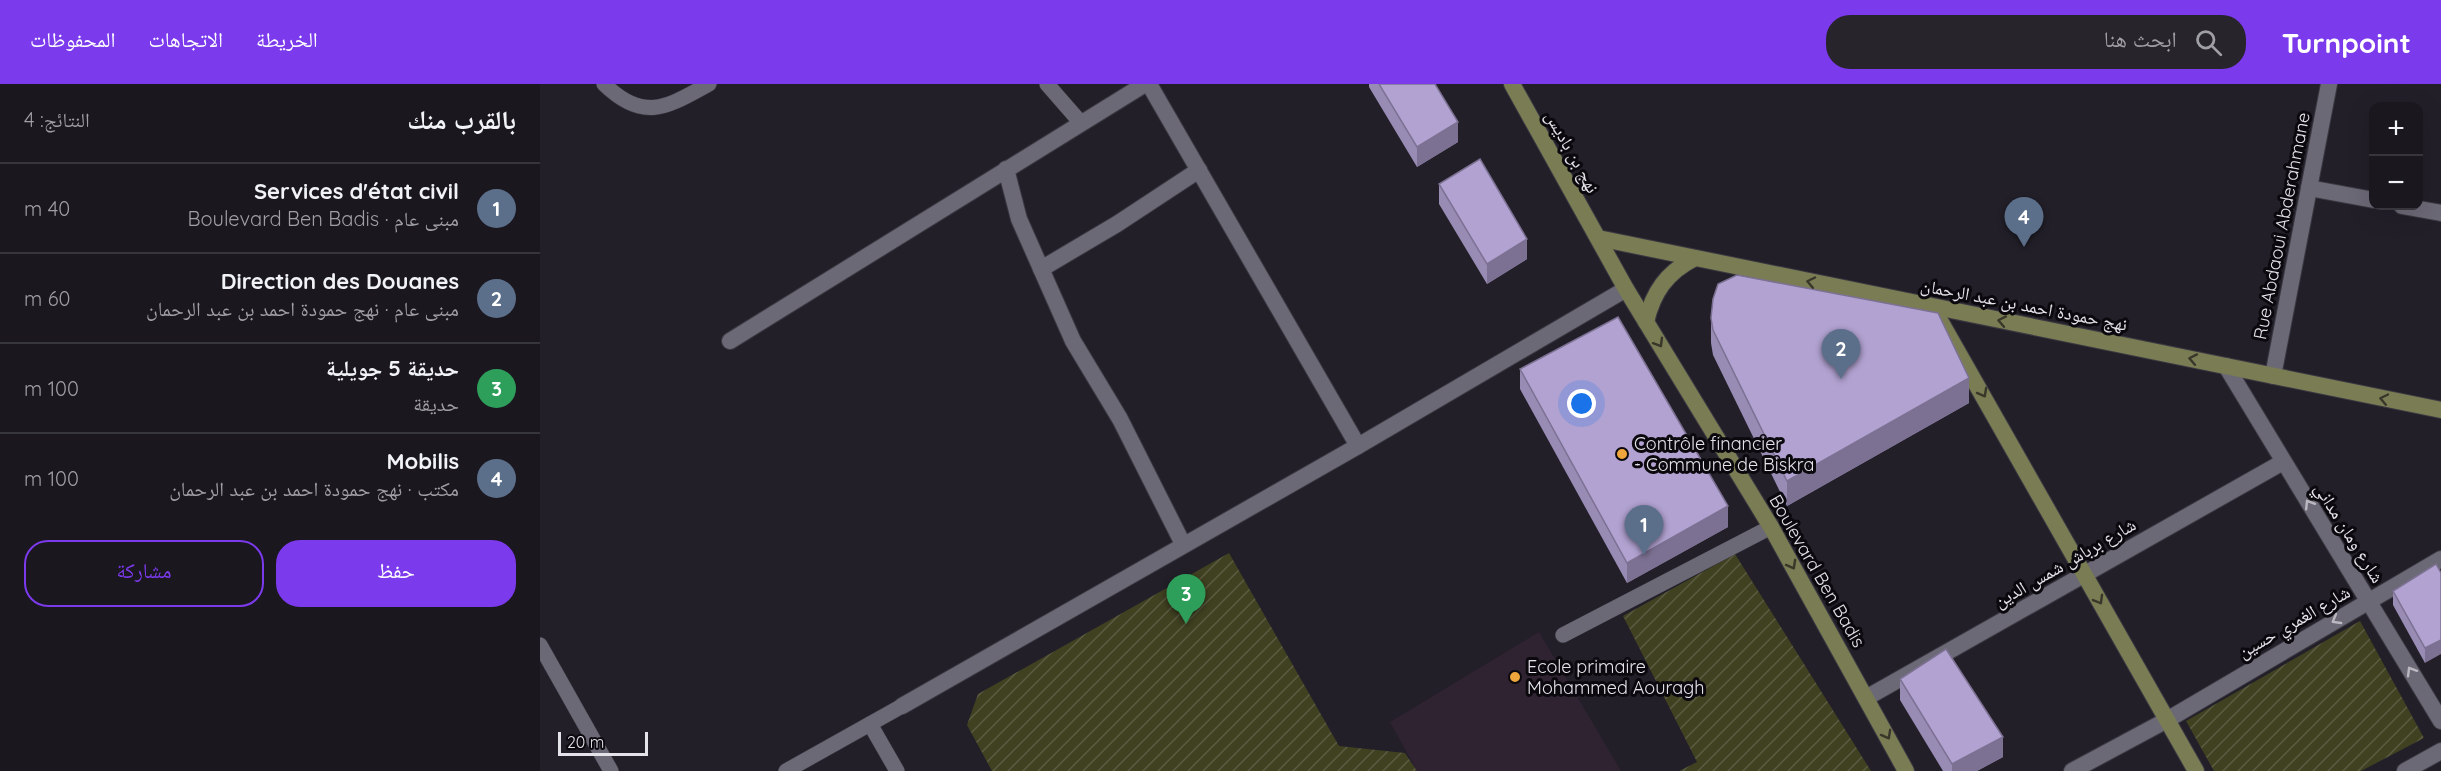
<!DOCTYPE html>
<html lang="ar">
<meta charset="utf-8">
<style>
:root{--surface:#1a171f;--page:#27242c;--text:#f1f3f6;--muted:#9f9fa4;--line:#38363d;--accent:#7c3aed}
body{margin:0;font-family:Quicksand,"Noto Naskh Arabic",sans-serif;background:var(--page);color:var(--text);direction:rtl}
.controls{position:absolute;right:18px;top:18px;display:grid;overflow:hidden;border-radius:12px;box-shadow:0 6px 24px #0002}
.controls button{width:54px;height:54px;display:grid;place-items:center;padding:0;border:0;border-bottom:2px solid var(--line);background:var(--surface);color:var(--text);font:30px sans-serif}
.scale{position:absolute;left:18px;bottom:15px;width:90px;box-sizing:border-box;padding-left:6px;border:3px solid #e5e3ea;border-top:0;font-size:16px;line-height:21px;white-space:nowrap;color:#e5e3ea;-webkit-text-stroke:4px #0b090e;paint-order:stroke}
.you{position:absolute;left:1042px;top:320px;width:21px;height:21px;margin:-15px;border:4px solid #fff;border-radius:50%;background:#1a73e8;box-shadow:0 0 0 9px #1a73e833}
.badge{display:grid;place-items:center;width:39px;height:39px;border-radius:50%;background:var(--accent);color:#fff;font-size:20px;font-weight:700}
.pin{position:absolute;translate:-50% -50px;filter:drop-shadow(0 2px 3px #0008)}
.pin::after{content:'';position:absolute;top:32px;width:21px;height:18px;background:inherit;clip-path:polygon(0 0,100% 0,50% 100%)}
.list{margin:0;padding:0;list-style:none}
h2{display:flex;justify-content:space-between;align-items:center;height:78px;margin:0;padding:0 24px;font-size:26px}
h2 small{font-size:20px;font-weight:400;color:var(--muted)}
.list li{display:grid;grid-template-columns:39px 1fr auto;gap:18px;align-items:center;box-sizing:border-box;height:90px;padding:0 24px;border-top:2px solid var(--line)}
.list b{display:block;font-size:22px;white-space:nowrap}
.list p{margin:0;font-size:20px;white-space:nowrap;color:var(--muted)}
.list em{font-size:20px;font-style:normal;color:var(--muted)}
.actions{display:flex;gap:12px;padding:18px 24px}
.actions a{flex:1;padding:14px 0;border:2px solid var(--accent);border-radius:24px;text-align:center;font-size:21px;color:var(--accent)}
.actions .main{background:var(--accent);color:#fff}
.icon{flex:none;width:33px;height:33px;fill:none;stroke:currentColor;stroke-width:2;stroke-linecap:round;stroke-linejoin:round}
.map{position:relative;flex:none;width:1901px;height:687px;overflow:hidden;direction:ltr}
header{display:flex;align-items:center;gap:36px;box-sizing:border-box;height:84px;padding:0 30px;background:var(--accent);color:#fff}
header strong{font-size:28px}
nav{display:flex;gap:33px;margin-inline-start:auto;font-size:21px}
.search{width:420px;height:54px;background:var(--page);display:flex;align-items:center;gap:15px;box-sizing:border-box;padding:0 21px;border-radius:24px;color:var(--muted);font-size:22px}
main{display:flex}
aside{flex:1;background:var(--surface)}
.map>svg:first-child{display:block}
</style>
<header>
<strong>Turnpoint</strong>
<div class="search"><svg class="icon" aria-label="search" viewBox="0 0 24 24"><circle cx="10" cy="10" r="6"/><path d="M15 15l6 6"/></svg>ابحث هنا</div>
<nav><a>الخريطة</a><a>الاتجاهات</a><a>المحفوظات</a></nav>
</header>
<main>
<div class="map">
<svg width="1901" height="687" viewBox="0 0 1901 687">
<defs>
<pattern id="garden-furrows" width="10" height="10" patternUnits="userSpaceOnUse" patternTransform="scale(1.5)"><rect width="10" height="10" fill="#404121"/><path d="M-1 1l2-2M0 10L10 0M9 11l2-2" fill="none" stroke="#5b5c41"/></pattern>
</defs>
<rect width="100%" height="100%" fill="#221f29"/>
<path fill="#2f2331" d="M999,548l82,139h-204l-27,-49z"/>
<g fill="url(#garden-furrows)">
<path d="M689,469l110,193 66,7 12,18h-425l-25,-46 11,-31z"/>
<path d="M1195,470l136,217h-192l18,-9 -74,-146z"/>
<path d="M1820,537l64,117 -63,33h-147l-28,-50z"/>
</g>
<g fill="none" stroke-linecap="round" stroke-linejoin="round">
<defs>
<g id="service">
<path d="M64,0c40,39 63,23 105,0"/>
<path d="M507,0l34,39"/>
<path d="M1023,551l208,-108"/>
<path d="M0,561l71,126"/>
<path d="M330,640l27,47"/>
<path d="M246,687l116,-65"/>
</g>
<g id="minor">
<path d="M609,0l209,362"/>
<path d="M466,85l13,50 54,122 47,78 63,125"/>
<path d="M1769,104l65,12"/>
<path d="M1862,122l39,7"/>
<path d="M501,185l76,-45 82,-54"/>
<path d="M190,257l415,-257"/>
<path d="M1686,282l215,355"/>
<path d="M1733,292l56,-292"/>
<path d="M1326,614l417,-236"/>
<path d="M362,622l456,-260 268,-157"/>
<path d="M1532,687l95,-51 274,-161"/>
<path d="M1865,687l36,-20"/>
</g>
<g id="secondary">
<path d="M972,0l114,205 145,238 135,244"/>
<path d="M1058,154l843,172"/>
<path d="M1394,226l262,461"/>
<path d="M1106,238c7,-30 21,-50 49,-64"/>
</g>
</defs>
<use href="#service" stroke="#3b3942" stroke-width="16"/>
<use href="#minor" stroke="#3b3942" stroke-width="18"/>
<use href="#secondary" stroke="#3b3942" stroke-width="18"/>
<use href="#service" stroke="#6c6976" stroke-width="15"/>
<use href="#minor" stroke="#6c6976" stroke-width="16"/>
<use href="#secondary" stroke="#7a7c53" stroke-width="16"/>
</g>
<g fill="#988bb4">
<path d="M829,0h66l23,58 -41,25 -48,-80z"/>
<path d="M899,100l88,75 -40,25 -48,-80z"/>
<path d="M1171,234l258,85 -182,103 -74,-151 -2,-12z"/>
<path d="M980,285l208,158 -101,56 -107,-194z"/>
<path d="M1896,480l-11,99 -32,-58v-14z"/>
<path d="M1360,595l103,78 -26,14h-34l-43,-71z"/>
</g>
<g fill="#7c7192">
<path d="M918,38v20l-41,25v-20z"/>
<path d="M987,155v20l-40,25v-20z"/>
<path d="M1429,294v25l-182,103v-25z"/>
<path d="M1188,422v21l-101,56v-20z"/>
<path d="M1901,556v14l-16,9v-15z"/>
<path d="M1463,653v20l-26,14h-25v-7z"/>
</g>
<g fill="#b1a2d1" stroke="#7c7192" stroke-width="1.5">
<path d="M839,0h56l23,38 -41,25z"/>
<path d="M940,75l47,80 -40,25 -48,-80z"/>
<path d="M1197,191l201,38 31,65 -182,103 -74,-151 -2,-12 2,-19 5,-15z"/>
<path d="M1078,233l110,189 -101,57 -107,-194z"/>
<path d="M1896,480l5,9v67l-16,8 -32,-57z"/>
<path d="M1406,565l57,88 -51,27 -52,-85z"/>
</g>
<defs><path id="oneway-chevron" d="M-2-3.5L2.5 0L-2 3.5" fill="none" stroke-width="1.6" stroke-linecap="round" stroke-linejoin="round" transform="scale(1.5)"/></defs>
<g stroke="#37372a">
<use href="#oneway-chevron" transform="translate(1271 198) rotate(-168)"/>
<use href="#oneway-chevron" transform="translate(1462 237) rotate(-169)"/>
<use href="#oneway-chevron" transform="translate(1119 259) rotate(59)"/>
<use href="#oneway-chevron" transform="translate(1653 275) rotate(-169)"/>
<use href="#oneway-chevron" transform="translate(1443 309) rotate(61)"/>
<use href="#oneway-chevron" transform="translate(1844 315) rotate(-168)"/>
<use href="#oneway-chevron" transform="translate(1252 481) rotate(61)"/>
<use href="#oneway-chevron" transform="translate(1559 516) rotate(60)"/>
<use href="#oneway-chevron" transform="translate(1347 651) rotate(61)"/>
</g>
<g stroke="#bbb8c1">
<use href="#oneway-chevron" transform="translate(1769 420) rotate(-122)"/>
<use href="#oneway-chevron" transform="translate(1796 536) rotate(150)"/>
<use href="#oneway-chevron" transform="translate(1871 587) rotate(-121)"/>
</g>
<g fill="#efa73d" stroke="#0b090e" stroke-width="2">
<circle cx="1082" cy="370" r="6"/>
<circle cx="975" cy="593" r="6"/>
</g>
<g text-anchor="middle" stroke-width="6" stroke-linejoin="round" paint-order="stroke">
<g font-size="18" fill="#e5e3ea" stroke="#0b090e">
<text transform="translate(1032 68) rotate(61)" y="6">نهج بن باديس</text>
<text transform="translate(1742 142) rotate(-79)" y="6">Rue Abdaoui Abderahmane</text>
<text transform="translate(1484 221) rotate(11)" y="6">نهج حمودة احمد بن عبد الرحمان</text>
<text transform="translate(1809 449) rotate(58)" y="6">شارع ومان مداني</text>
<text transform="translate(1525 479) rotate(-30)" y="6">شارع برباش شمس الدين</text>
<text transform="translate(1277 487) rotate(60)" y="6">Boulevard Ben Badis</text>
<text transform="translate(1754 538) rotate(-30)" y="6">شارع الغمري حسين</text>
</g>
<g font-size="18" fill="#e5e3ea" stroke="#0b090e" text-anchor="start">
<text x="1094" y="366">Contrôle financier<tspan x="1094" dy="21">- Commune de Biskra</tspan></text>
<text x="987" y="589">Ecole primaire<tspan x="987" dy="21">Mohammed Aouragh</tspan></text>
</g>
</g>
</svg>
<div class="controls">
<button>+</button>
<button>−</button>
</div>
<div class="scale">20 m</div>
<div class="you"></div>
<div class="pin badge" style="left:1104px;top:471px;background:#5c6f8a">1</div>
<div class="pin badge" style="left:1301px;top:295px;background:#5c6f8a">2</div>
<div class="pin badge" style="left:646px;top:540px;background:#2e9e5b">3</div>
<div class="pin badge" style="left:1484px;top:163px;background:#5c6f8a">4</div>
</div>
<aside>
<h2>بالقرب منك<small>النتائج: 4</small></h2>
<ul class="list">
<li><span class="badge" style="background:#5c6f8a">1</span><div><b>Services d'état civil</b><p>مبنى عام · Boulevard Ben Badis</p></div><em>40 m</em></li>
<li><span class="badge" style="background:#5c6f8a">2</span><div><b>Direction des Douanes</b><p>مبنى عام · نهج حمودة احمد بن عبد الرحمان</p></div><em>60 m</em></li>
<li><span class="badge" style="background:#2e9e5b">3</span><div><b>حديقة 5 جويلية</b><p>حديقة</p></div><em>100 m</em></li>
<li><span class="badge" style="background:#5c6f8a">4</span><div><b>Mobilis</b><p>مكتب · نهج حمودة احمد بن عبد الرحمان</p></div><em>100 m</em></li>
</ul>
<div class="actions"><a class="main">حفظ</a><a>مشاركة</a></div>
</aside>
</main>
